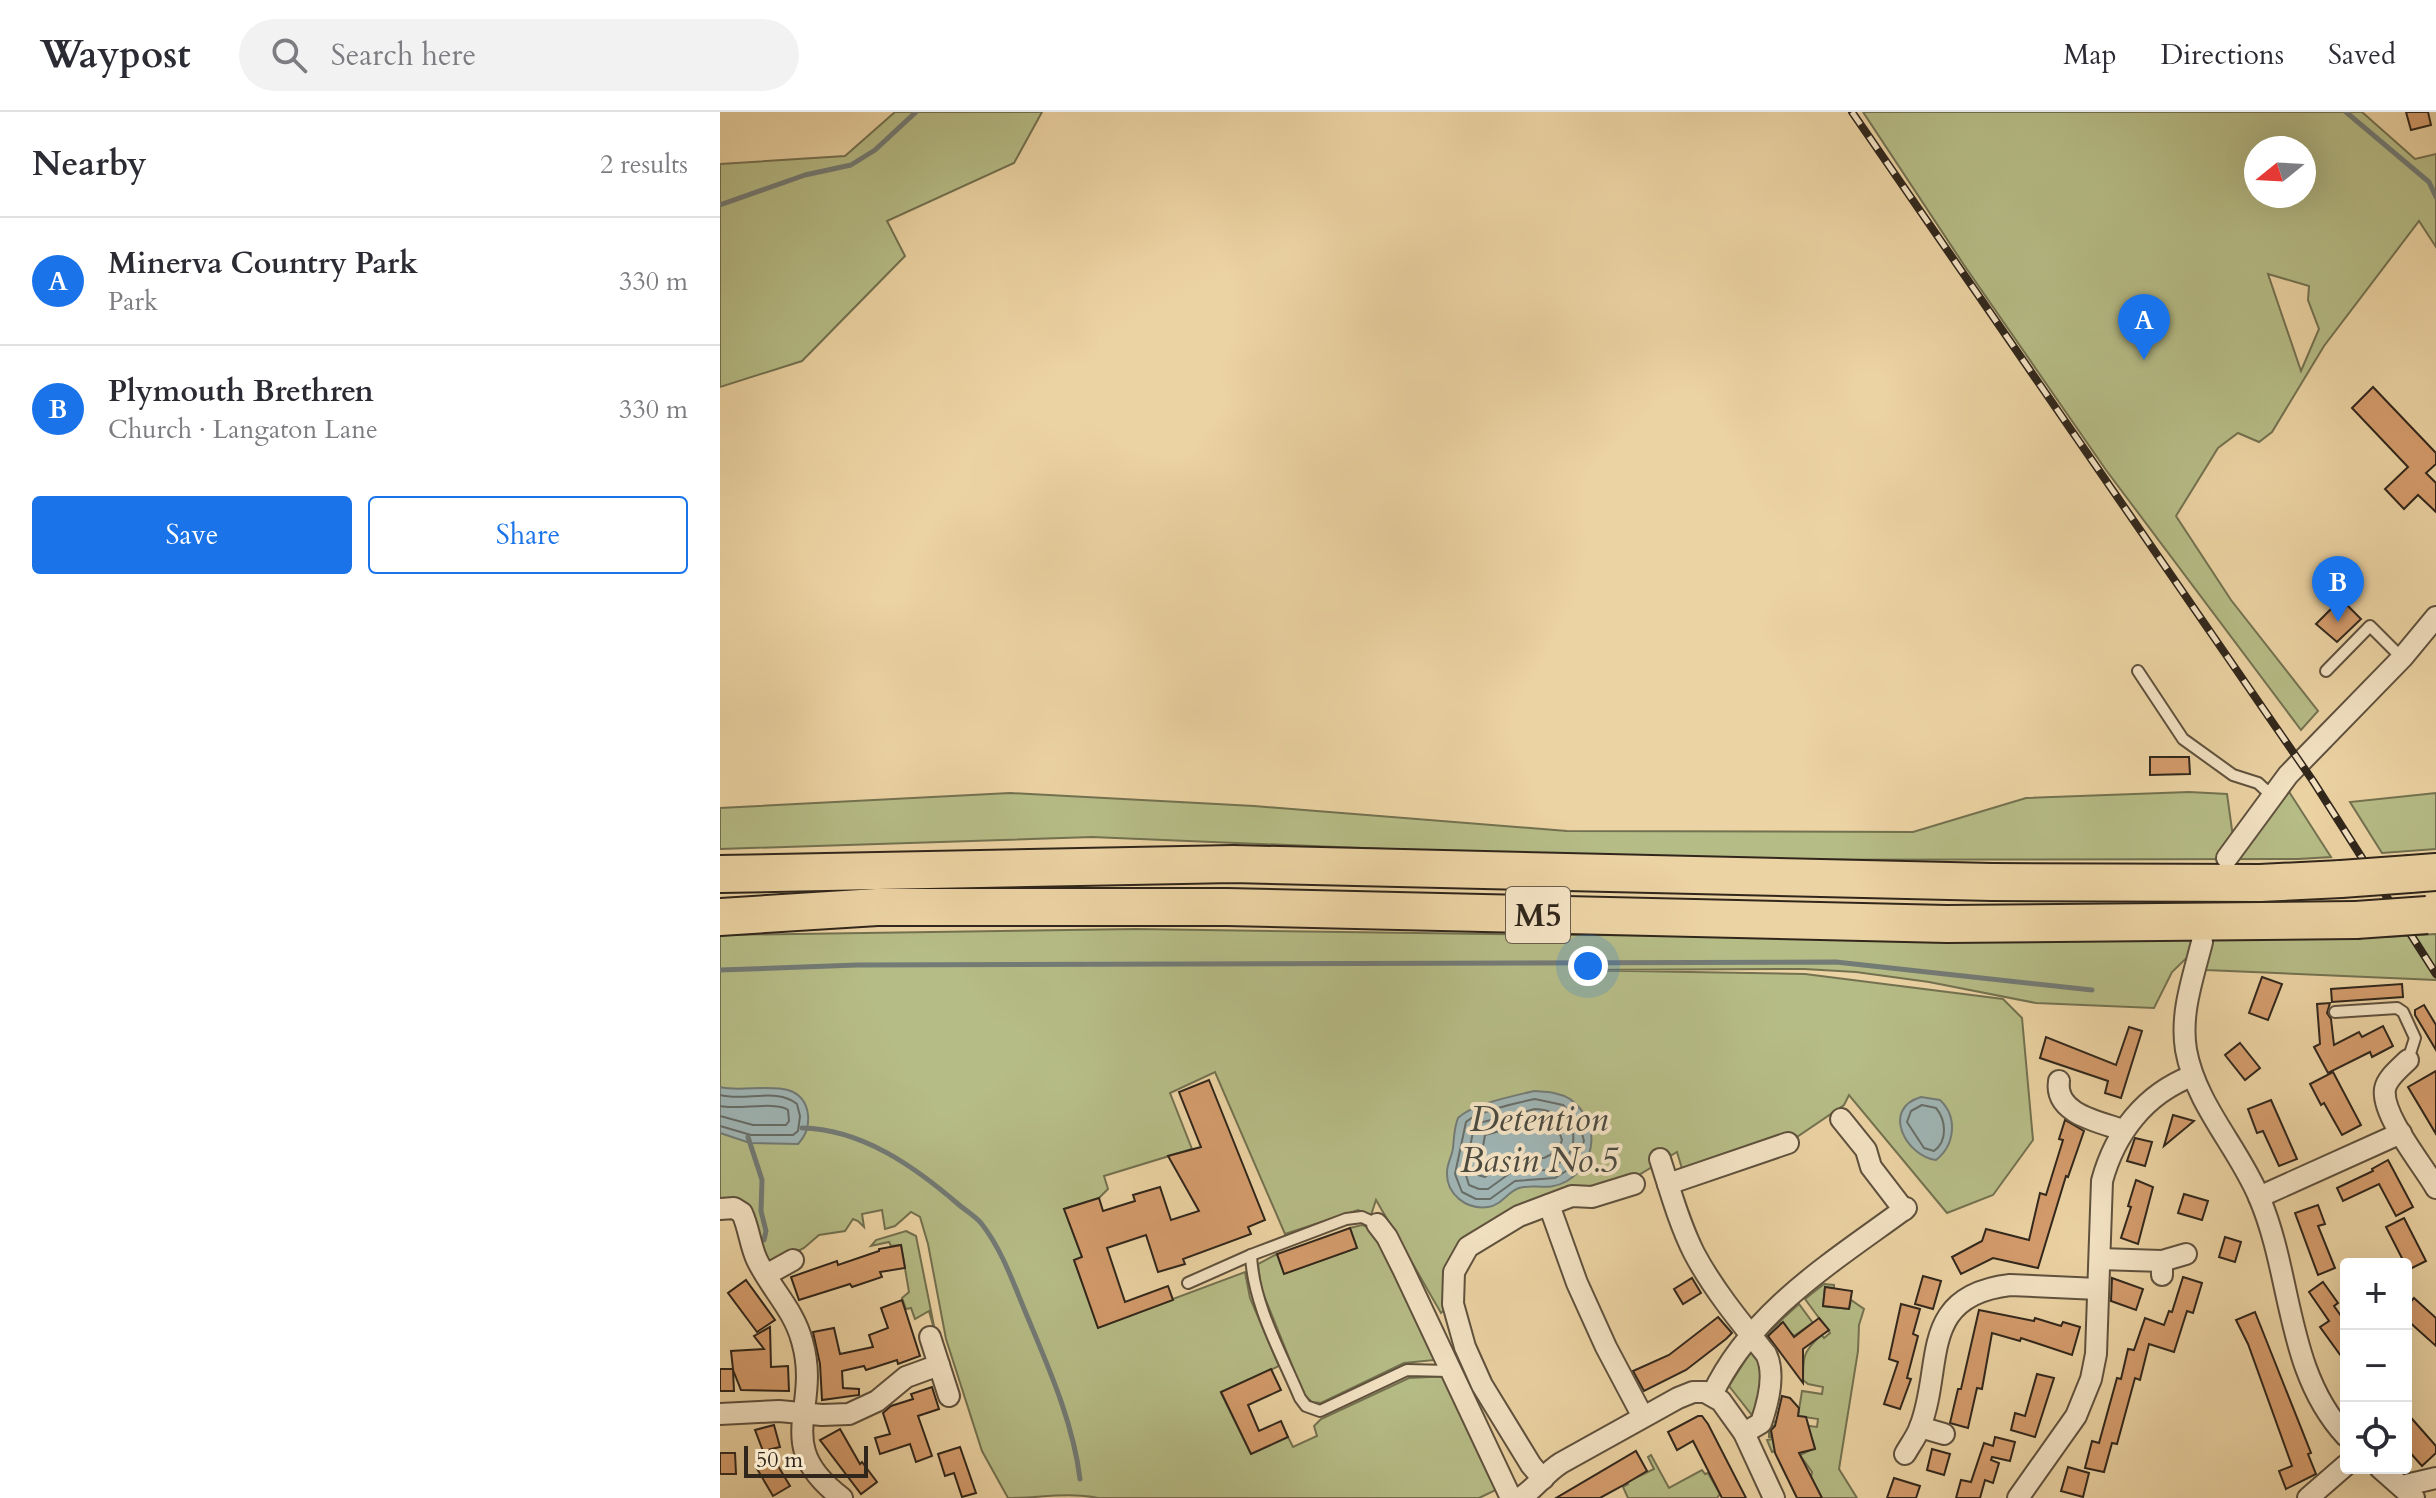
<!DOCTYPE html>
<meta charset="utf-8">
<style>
:root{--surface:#fff;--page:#f2f2f3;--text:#2b2b33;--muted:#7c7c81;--line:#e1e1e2;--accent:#1a73e8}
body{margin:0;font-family:Cardo,serif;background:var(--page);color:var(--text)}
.controls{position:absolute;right:24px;bottom:24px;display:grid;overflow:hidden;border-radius:8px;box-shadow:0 8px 32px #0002}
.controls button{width:72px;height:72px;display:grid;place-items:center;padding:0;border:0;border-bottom:2px solid var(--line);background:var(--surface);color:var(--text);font:40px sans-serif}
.compass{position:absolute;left:1524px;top:24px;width:72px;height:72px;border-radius:50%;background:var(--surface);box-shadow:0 8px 32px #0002;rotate:252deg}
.scale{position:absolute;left:24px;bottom:20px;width:124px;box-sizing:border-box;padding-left:8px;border:4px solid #30261b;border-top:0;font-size:22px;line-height:28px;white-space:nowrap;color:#30261b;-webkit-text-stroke:6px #f3e2c3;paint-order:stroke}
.you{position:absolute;left:868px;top:854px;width:28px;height:28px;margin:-20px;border:6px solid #fff;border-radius:50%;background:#1a73e8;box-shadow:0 0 0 12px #1a73e833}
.badge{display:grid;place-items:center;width:52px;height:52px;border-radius:50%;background:var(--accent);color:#fff;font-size:26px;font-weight:700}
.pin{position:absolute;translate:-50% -66px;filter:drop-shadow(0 2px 4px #0008)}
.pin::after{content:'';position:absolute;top:42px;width:28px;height:24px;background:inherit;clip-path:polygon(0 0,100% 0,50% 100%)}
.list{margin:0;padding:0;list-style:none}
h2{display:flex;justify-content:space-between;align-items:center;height:104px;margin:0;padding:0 32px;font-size:34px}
h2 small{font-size:26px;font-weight:400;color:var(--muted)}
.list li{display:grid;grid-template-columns:52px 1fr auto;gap:24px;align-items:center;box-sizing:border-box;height:128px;padding:0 32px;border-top:2px solid var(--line)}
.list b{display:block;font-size:30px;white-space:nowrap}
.list p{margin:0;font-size:26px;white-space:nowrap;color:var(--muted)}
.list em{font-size:26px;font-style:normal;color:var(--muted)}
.actions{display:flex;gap:16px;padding:24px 32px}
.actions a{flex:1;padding:18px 0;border:2px solid var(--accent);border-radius:8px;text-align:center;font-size:28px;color:var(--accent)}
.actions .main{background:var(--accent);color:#fff}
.icon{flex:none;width:44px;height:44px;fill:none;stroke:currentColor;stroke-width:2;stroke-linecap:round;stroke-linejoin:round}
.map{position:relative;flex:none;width:1716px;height:1386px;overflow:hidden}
header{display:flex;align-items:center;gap:48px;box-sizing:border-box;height:112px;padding:0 40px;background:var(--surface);border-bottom:2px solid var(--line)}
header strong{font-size:38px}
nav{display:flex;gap:44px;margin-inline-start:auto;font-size:28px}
.search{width:560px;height:72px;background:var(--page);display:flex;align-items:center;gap:20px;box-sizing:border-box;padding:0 28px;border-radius:44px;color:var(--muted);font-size:30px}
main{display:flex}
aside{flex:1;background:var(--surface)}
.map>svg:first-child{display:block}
</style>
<header>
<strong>Waypost</strong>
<div class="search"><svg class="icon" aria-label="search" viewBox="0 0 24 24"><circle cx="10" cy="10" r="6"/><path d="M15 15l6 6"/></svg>Search here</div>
<nav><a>Map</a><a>Directions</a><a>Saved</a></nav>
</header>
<main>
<aside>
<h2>Nearby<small>2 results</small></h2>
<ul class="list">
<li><span class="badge">A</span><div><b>Minerva Country Park</b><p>Park</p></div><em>330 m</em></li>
<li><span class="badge">B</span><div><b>Plymouth Brethren</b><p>Church · Langaton Lane</p></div><em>330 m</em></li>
</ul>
<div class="actions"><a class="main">Save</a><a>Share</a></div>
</aside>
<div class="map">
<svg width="1716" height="1386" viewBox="0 0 1716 1386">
<rect width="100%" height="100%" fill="#ecd3a3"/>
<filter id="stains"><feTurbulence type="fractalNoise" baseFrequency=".0025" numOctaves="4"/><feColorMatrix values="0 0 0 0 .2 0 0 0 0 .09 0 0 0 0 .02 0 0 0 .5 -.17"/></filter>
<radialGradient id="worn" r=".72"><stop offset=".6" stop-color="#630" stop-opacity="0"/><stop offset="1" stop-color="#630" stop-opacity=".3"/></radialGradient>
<g fill="#b6bc86" stroke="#737150" stroke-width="2" fill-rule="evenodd">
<path d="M175,0h147l-28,51 -127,58 18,35 -103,105 -82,26v-223l125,-8z"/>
<path d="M1143,0h499l53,47 21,-5v93l-17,-26 -95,125 -52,86 -13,10 -21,-9 -20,15 -42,68 55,84 87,111 -17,19 -195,-260 -142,-205zM1536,36h48v48h-48zM1548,162l41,12 -1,14 11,29 -18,42z"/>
<path d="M1566,675l45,70 -33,2 -646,1 -560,-23 -372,12v-41l290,-15 244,13 313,25 346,1 113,-34 163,-6 38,2 6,43z"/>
<path d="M1716,681v56l-54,4 -32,-51z"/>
<path d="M416,817l417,6 833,2 50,-3v46l-230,-10 -4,-27 -30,29 -18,36 -118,-5 -107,-21 -73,-10 -52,-3 -235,1 236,4 198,25 19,19 11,122 -40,55 -46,18 -98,-118 -5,10 -56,38 -105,29 -6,-20 -45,27 -164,68 -16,56 -11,10 -65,-113 -5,15 -13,-5 -73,24 -70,-162 -45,21 22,56 -88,27 4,13 -9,9 -35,11 18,48 -8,3 24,67 147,-55 5,26 29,68 -58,27 30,61 37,-17 5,10 24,-11 -3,-10 7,-7 88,-41 40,-2 53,111 -23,11h-381c-28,-6 -61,0 -90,0l-26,-47 -36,-112 -18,-95 -8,-27 -9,-5 -16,14 -10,3 -3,-19 -20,4 2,13 -6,-6 -5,-2 -8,12 -26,4 -15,13 -25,13 -9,2 -11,-11 -16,-51 -23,2v-268z"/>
<path d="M642,1113l11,4 6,9 56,122 -31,3 -83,40 -9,-1 -8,-7 -43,-107 -3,-24 19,-10 8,19 72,-25 -7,-20z"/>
<path d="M186,1119l10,5 20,100 -7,-25 -14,8 -4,-11 -5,1 -4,-11 7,-6 -8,-47 -10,1 -2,-4 -18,4 5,-6z"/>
<path d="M1104,1172l10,1v3l-9,-1 -2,19 26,3 2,-9 13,9 -5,16 -1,26 -19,118 18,29h-35l-11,-21 1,-5 -12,-17 15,-7 -2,-7 -41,11 -5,-12 6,-1 20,-15 -21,2 -2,3 1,8h-2v-16l48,6 1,-8 -20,-3 4,-25 20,3 1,-7 -15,-3 -5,-4c0,-23 0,-28 17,-44l-9,-12 -17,12 -14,-14 -13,13 2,4 -4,3 -4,-4 38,-34 25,34 6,-5 -25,-34z"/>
<path d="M1033,1236l11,18 -9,53 -26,-33z"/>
<path d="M931,1343l18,33 33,-18 3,4 3,-1 12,21 -3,4h-89l-5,-11 5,-3 -1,-2 27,-13 -6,-12z"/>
</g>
<g fill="#9fb4b3" stroke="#737b76" stroke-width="2">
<path d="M0,975c28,8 83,-15 88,28 1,12 -2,20 -10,29l-48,-1 -30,-10z"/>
<path d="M814,979c12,1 25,1 36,8 30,22 28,63 -3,82 -19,11 -33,2 -48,7 -12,4 -17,17 -31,19 -22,3 -42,-13 -41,-35 0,-8 5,-16 6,-24 1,-10 1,-20 5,-30 14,-14 56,-22 76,-27z"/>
<path d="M1201,985l19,3c18,17 15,45 -4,60 -29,-3 -56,-51 -15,-63z"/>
</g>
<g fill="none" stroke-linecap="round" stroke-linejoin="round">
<g stroke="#686d67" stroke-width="2">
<path d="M0,983c24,7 57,-8 77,9l3,12 -2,15 -5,4h-42l-31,-9"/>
<path d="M815,987l28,6 16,17 5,19 -10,25 -19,12 -40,3 -25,18h-14l-14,-7 -7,-18 11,-52c12,-11 51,-19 69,-23z"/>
<path d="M1202,993l14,3c10,12 12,33 -2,43l-10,-3 -17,-26 4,-11z"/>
<path d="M0,994c18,4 56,-5 68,4l1,11 -3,4h-33l-33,-9"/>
<path d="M815,997c29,2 50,21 31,50l-20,11 -33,1 -25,18h-9l-10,-4 -4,-13 9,-45 9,-5z"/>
<path d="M817,1009c14,2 21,5 25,19l-4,11 -14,7 -35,2 -24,17 -7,-2 7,-40z"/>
</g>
<g stroke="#737b76" stroke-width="5">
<path d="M1626,0l83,70 7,15"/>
<path d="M0,93l85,-30 46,-10 24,-15 41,-38"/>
<path d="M0,858l137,-5 979,-3 256,28"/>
<path d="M82,1016c59,1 112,38 156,76 7,6 17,12 23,19 20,25 32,59 44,88 22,53 48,110 55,168"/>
<path d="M28,1025l14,43 -1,31 5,20 -2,9"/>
</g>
</g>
<g fill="#d59c6c" stroke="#30261b" stroke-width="2">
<path d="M1686,0h22l3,13 -20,5z"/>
<path d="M1653,275l63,66v11l-10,9 10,10v29l-18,-17 -14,14 -19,-20 23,-22 -56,-59z"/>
<path d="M1621,487l20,20 -24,23 -21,-18z"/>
<path d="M1430,645h39l1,17 -40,1z"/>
<path d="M1542,865l20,7 -14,36 -19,-7z"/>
<path d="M1682,872l1,13 -71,5 -1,-13z"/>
<path d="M1610,891l-3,10 4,6 3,26 25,-13 3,5 21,-11 10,20 -21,11 -2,-5 -42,21 -14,-26 6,-3 -3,-40z"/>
<path d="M1704,893l12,20v25l-21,-35v-5z"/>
<path d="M1409,915l13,4 -21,67 -16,-5 3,-12 -68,-23 6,-21 70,28z"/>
<path d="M1520,931l20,25 -15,12 -20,-25z"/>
<path d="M1716,959v63l-28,-47z"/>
<path d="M1613,960l28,53 -19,10 -18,-32 -3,2 -11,-21z"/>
<path d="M489,968l56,140 -17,7 3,7 -68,25 2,5 -27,8 -12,-37 -39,13 18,54 43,-16 5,14 -75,28 -24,-68 8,-3 -18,-48 35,-11 4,13 32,-10 -2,-6 27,-8 11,33 28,-9 -31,-55 33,-9 -22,-55z"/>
<path d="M1551,988l26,59 -18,7 -16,-35 -6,2 -9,-24z"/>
<path d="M1453,1003l21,6 -30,25z"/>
<path d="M1345,1008l19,11 -16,46 -2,-1 -28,92 -45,-10 -32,16 -9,-17 30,-16 4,-12 43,11 11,-47 6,2 17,-55 -4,-1z"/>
<path d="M1415,1026l17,4 -7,24 -18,-5z"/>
<path d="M1668,1048l25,47 -17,9 -17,-32 -36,17 -6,-13 36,-17 -1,-2z"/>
<path d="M1416,1068l17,7 -15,57 -17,-6 10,-31 -3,-1z"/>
<path d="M1464,1082l24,7 -6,19 -24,-7z"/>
<path d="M1598,1093l7,19 -7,2 17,42 -17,7 -23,-62z"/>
<path d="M1684,1106l22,43 -14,7h-5l-21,-41z"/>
<path d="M630,1116l7,20 -73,26 -7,-20z"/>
<path d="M1505,1125l16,5 -6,20 -16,-5z"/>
<path d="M181,1133l4,23 -25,4 2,5 -30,10 -2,-3 -51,16 -8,-23 46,-16 1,4 41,-14v-2z"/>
<path d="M1203,1164l18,5 -8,28 -18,-5z"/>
<path d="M1463,1165l19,6 -9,30 -6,-2 -13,41 -25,-8 -9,36 -5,-2 -18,66 -5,-1 -8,29 -19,-4 7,-27 7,2 18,-65 4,1 7,-30 6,1 11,-32 19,7 5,-14 3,1z"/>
<path d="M972,1166l9,15 -18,11 -9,-15z"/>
<path d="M1392,1166l31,11 -7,21 -25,-9z"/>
<path d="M26,1168l29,40 -18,12 -29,-39z"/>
<path d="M1603,1170l15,21 -4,3 12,17v40l-26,-36 9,-6 -20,-29z"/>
<path d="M1105,1175l27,4 -3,18 -26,-3z"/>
<path d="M1694,1186l22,20v28l-30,-27v-12z"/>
<path d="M182,1188l18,56 -22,8 -1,-4 -31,10 -2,-4 -22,5 1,17 16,1v6l-37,5 -2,-36 -7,-32 21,-4 6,26 33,-7 -4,-12 19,-7 -7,-20z"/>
<path d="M1181,1192l19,5 -7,25 5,2 -11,42 4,1 -11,30 -16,-5 14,-42 -9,-3z"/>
<path d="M1259,1198l55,11 1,-3 26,8 2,-4 17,5 -8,28 -51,-17 -1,3 -28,-8 -10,56 -5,-1 -9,40 -18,-5 8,-34h3z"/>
<path d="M1535,1200l56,141 -3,1 8,20 -30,15 -7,-18 13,-5 -44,-122 -12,-24z"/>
<path d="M998,1205l14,16 -6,6 -40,31 -42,21 -11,-20 36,-16z"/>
<path d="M1099,1206l10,12 -26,19v34l-35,-47 15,-14 11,15z"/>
<path d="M50,1215l1,40 17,-1 1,25 -48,-1 -8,-20 1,21h-14v-22h13l-2,-18 33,-2 -10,-13z"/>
<path d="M551,1257l10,21 -33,15 11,26 22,-10 7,16 -37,17 -30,-62z"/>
<path d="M1317,1262l17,4 -19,59 -24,-7 4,-17 10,3z"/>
<path d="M212,1275l7,22 -21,7 14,40 -16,6 -6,-18 -30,10 -5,-16 15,-4 -7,-21 8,-7 22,-7 -2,-5z"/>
<path d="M1062,1284l8,2 9,10 -1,8 8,1 9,32 -16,4 23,45h-25l-22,-45 -4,-23 4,-4z"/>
<path d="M1686,1300l30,34v7l-14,13 -16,-18z"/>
<path d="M978,1304h4l6,8 38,74h-24l-29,-57 -16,9 -9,-18z"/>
<path d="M54,1313l6,22 -17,4 -8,-21z"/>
<path d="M120,1317l20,35 2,-2 15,20 -16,12 -41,-54z"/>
<path d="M1275,1325l20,5 -5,19 -18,-4 -1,3 8,3 -6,20 -8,-3 -5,18h-24l5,-18 10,2 13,-39 9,3z"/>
<path d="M240,1335l16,46 -14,4 -8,-24 -9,3 -7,-22z"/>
<path d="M1212,1337l18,5 -6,21 -17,-5z"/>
<path d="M916,1339l11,20 -25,15 -22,12h-44z"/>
<path d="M0,1341h15l1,21h-16z"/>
<path d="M52,1344l18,30 -17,10 -17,-29z"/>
<path d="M1348,1355l21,6 -6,24 -22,-6z"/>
<path d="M1174,1366l26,8 -4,12h-29z"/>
</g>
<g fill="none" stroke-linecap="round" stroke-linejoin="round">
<defs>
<g id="service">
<path d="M1418,559l45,68 50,36 25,8 13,12"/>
<path d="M1606,559l44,-45 32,32"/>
<path d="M1615,900l62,-4 6,4 12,26 -7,22"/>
<path d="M657,1112l-15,-7 -16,2 -95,36c2,49 30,98 49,143l6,8 14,5 87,-41 42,1"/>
<path d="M468,1171l63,-28"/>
</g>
<g id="minor">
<path d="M1507,746l61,-83 114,-117 34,-41"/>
<path d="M1482,830c-9,36 -22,71 -16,108 10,55 52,97 73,147 34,79 26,173 87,239"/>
<path d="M1688,948c-8,8 -21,18 -23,29 -4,26 38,76 51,99"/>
<path d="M1339,969c-5,33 41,41 64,49"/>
<path d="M1121,1007l25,31 5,17 33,43"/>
<path d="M940,1047c10,31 19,64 34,94 19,36 47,70 72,101 10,20 2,49 -5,69l-17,10"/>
<path d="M948,1072l120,-41"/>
<path d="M1539,1085l142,-64"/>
<path d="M829,1093l28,78 29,64 37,70"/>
<path d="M0,1097l14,-1 8,5c7,15 8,32 15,47 14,29 37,50 45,81 20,69 -32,103 40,157"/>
<path d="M657,1112l10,13 16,32 108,229"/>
<path d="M1380,1147l62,2v14"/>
<path d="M1442,1149l24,-7"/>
<path d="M46,1163l27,-15"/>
<path d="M210,1225l19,59"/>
<path d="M992,1283c39,-84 122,-134 194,-187"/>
<path d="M0,1302l59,-3 43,4 27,-1 28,-13 29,-24 33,-12"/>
<path d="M1200,1315l24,7"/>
<path d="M1185,1342c5,-9 12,-18 15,-27 24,-61 -3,-131 90,-142l88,4"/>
<path d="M1660,1356l34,30"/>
<path d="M823,1367l-12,-14 -49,-80 -17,-38 -12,-43 1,-32 14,-25 51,-31 53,-20 20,1 42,-13"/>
<path d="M1682,1374l34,-8"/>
<path d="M800,1386c16,-10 25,-25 41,-35l117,-65 15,-6h12l16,9 23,32 30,65"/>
<path d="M1298,1386l58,-82 15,-37 5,-25 6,-173c13,-48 43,-87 90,-105"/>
<path d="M1588,1386l38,-33"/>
</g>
<g id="motorway">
<path d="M0,762l513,-10 759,18 268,1 81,-4"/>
<path d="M1690,762l26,-2"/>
<path d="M0,805l157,-10h350l720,17 409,-4"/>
</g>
</defs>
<use href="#service" stroke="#5f513d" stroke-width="14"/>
<use href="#minor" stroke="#5f513d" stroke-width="24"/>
<use href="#motorway" stroke="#30261b" stroke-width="40"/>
<use href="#service" stroke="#f3e2c3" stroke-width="10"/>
<use href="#minor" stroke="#f3e2c3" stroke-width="20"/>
<use href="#motorway" stroke="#ecd3a3" stroke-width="36"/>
<defs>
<path id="rail" d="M1132,0l461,669 123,193"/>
</defs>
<use href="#rail" stroke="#30261b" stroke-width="8"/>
<use href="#rail" stroke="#f3e2c3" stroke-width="5" stroke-dasharray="15" stroke-linecap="butt"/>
<defs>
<g id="motorway-bridge">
<path d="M1621,767l69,-5"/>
<path d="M1636,808l71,-5"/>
</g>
</defs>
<use href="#motorway-bridge" stroke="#30261b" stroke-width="40" stroke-linecap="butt"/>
<use href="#motorway-bridge" stroke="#ecd3a3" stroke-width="36"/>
</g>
<g text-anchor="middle" stroke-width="8" stroke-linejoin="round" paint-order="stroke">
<rect fill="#f3e2c3" stroke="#6a5e4d" stroke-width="2" x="786" y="775" width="64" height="56" rx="6"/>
<g font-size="32" font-weight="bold" fill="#30261b">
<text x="818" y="814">M5</text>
</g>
<g font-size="36" font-style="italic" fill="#4c4a41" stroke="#f3e2c3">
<text x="819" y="1019">Detention<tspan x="819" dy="41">Basin No.5</tspan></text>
</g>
</g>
<rect width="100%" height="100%" filter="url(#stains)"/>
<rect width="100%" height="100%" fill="url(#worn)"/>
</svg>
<div class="controls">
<button>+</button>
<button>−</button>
<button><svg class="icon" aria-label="locate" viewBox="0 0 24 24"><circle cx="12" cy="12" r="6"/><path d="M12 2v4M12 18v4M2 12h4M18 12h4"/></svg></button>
</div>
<svg class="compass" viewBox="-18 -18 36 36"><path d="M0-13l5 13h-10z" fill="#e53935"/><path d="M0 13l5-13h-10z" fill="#7c7c81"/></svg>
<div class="scale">50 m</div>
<div class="you"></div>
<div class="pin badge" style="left:1424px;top:248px">A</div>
<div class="pin badge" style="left:1618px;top:510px">B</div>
</div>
</main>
